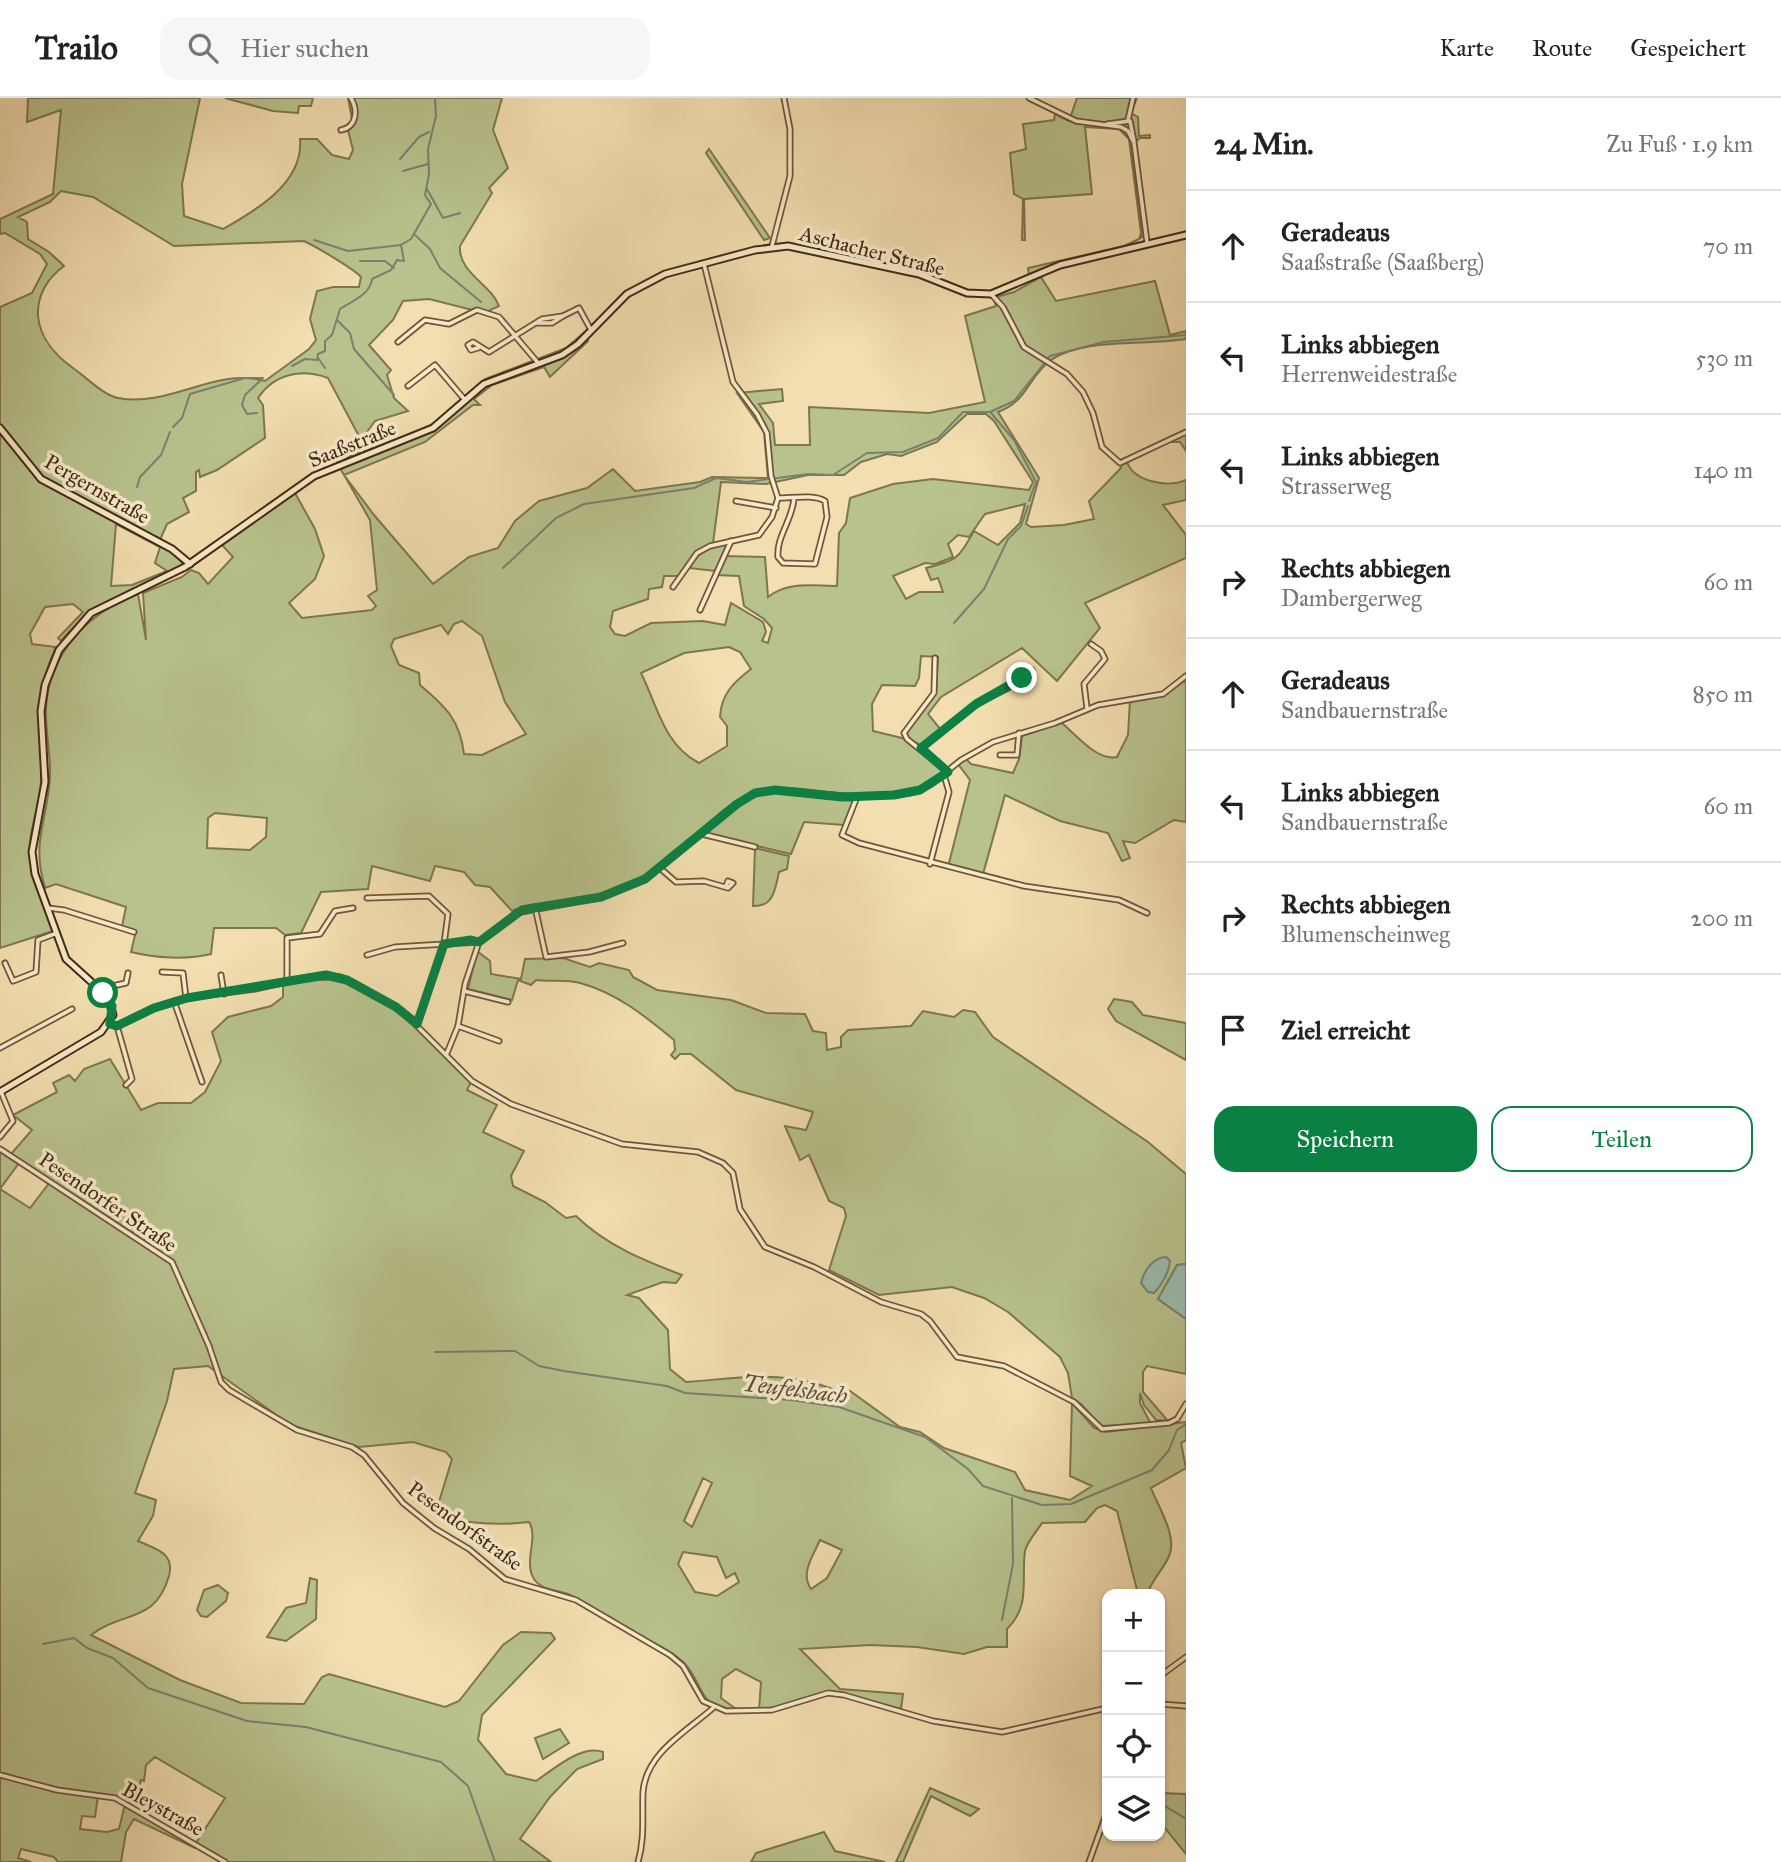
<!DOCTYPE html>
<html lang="de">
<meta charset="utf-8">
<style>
:root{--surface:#fff;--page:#f6f6f6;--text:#222;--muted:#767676;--line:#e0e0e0;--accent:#0b8043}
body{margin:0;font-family:"IM FELL Great Primer",serif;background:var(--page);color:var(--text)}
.controls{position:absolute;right:21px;bottom:21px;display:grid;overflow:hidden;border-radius:14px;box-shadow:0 2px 5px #0004}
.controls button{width:63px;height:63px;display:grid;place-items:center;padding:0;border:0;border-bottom:2px solid var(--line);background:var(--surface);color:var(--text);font:35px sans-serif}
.stop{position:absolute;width:21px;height:21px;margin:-16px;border:5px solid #0b8043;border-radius:50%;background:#fff}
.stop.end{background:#0b8043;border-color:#fff;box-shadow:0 2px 7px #0008}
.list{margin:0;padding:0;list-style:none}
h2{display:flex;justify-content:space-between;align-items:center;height:91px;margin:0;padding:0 28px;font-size:30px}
h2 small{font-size:23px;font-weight:400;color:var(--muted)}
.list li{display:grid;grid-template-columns:46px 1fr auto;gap:21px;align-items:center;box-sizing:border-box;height:112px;padding:0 28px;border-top:2px solid var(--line)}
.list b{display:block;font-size:26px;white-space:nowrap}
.list p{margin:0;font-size:23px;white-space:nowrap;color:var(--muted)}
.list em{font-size:23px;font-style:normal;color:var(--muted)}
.actions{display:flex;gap:14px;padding:21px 28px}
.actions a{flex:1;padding:16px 0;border:2px solid var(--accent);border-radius:21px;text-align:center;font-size:24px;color:var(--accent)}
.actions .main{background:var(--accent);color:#fff}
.icon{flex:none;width:38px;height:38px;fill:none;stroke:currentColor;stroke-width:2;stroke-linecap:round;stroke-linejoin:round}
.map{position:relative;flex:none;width:1186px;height:1764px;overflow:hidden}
header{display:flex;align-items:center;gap:42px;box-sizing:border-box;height:98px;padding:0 35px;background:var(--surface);border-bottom:2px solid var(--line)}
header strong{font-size:33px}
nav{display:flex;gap:38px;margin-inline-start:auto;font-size:24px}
.search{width:490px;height:63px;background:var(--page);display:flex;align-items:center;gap:18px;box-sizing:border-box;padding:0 24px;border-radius:21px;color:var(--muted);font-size:26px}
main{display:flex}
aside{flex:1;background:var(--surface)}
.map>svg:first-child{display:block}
</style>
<header>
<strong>Trailo</strong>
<div class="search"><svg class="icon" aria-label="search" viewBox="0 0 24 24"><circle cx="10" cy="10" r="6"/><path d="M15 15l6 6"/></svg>Hier suchen</div>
<nav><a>Karte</a><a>Route</a><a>Gespeichert</a></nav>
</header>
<main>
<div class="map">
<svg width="1186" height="1764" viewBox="0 0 1186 1764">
<rect width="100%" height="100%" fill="#f2deb0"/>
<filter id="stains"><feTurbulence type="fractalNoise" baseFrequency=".00286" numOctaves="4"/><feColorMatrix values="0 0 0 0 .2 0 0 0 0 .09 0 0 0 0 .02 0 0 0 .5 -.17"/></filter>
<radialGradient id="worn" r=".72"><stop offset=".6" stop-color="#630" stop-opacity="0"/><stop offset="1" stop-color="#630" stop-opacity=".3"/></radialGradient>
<g fill="#b8c28d" stroke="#7e764f" stroke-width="2" fill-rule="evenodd">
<path d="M28,0h172l-18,86 2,32 39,13c32,-18 81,-46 77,-90h17l15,16 17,4 4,-9 -5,-20 5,-6 -5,-26h154l-9,32 15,38 -19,20 3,5 -32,53c-2,27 31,38 39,60l-15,7 -55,-14 -26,2 -10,19 -24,25 22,25 -4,5 7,23 14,13 -33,10 -14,19 -33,-62c-27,-10 -54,-4 -70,20l5,7 2,33 -48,32 -17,7 -1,-7 -3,2v19l-13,7 6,14 -22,12 -7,16 -118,-63 -39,-48 -3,-6v-116l32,-14 15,-29 -7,-10 -35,-21 -5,1v-15l53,-25 8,-84 -34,12zM61,93l32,6 81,49 130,-5c11,5 50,28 57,36l-2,10h-26l-16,4 -7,28 6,21 -7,9 -44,32c-50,-14 -96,27 -147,17 -15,-3 -32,-21 -45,-30 -17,-12 -33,-30 -35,-52 -1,-20 9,-38 26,-50l-15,-14 -21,-13 -1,-17 -9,-5 32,-15z"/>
<path d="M225,0h88l-2,8h-12l-1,7 -25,-2z"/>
<path d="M1077,0h54l-4,15h4l6,-15 -6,15 7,4 1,19 11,-1v3h-10l-8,7 10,92 -13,8 -74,19 -26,12 -1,-8 96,-22 15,-7 2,-6 -12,-94 -10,-10 -34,-2 7,67 -68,5 1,41h-3l1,-41 -9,-5 -4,-41 16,-4 -3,-25 31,-4 1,-6 14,7z"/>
<path d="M709,51l61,89 -6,2 -58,-87z"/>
<path d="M1041,179l15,24 99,-20 15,54 16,-4v8c-38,7 -103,-2 -135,21 -23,17 -24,42 -53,52l41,66 -13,46 5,3 33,-2 30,-6 -5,-18 32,-33 -1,-4 66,-31v18l-6,-9h-14l-39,20c7,20 42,26 59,18v20l-23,5 23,30v23l-101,45 15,25 -43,53 -35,-33 -81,49 -13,17 13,16 -21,15 -11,-6 -3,-7 30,-40 2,-35 -17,-1 -2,22 -4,8 -33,-1 -10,19 1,27 33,8 36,28 2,5c-43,47 -129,9 -179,17 -41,7 -79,63 -116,84 -27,16 -54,24 -85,28 -18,2 -36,2 -52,10l-22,-24 -15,-2 -11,-13 -29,-6 -5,15 -58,-15 -4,23 -47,3 -20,41 -16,2 -9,-7h-62l-3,26c-24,6 -56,4 -80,-2l5,-21 -14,-5 4,-19 -70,-23 -11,4c-14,-47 2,-65 5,-111 1,-23 -5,-46 -4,-69 3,-56 43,-96 92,-114l8,46 -3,-47 39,-16 9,-7 8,3 9,11 25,-27 -11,-12 73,-52 20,36 9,27 -9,23 -26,24 13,15 70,-8 4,-4 -8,-10 9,-6 -7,-70 -30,-52 -7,-6 88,-31 18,-11 46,-41 81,-31 21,-18 1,11 -38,36 -6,-10 -52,18 -18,14 6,6h-7l-48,37 -81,33 30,40 59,69 36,-27 29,-9 17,-27 24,-20 48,-13 26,-19 22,22 65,-9 12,-5 56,1 -4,-46 -27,-39 45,-4 1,12 -24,3 14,19 2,22h35l-1,-38 120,6 56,-11 -20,-86 31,-10 -3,-8 21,-6zM967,316h19l8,7 39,61 -4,8 -96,-11 -40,5 -43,14 -4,25 -7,10 -2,53c-25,0 -49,-5 -69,11l-3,-40 -40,-1 -8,19 22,1 5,30 20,13 8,9 -4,15 -6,-2 4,-9 -3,-10 -32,-19 -6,22 -22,-4 -52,2 -26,13 -10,-2 -5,-7 3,-16 35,-12 1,-10 13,-2 2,-11h14l17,-23 18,-10 8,-61 45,2 42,-9h36l17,-13 26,-8 14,2 36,-14zM1025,406l-5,19 -22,22 -24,-14c-16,27 -15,29 -48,37l5,12 7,-2 5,14h-24l-13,7 -13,-23 32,-13 10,1 18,-7 -5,-13 10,-9 11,2 16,-23zM462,523l20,15 23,66 21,32 -44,21 -18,-1c-4,-34 -18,-47 -44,-69l-1,-12 -20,-8 -8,-19 3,-7 47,-14 7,9 6,-10zM729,549l11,5 11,17c-17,13 -30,25 -31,48l7,9v20l-28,17c-35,-18 -41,-56 -58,-90l43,-20zM215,715l52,5 -1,19 -16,13 -43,-2 1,-30z"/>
<path d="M0,335l39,48 133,69 11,14c-46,32 -81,27 -122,77l-3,-3 25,-26 -10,-8 -28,3 -15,27 2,10 24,3c-25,54 -13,77 -15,132 0,27 -14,53 -11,80 3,26 19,48 23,72l-53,17zM116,426l44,23 -5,16 12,8 -35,14 -21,1z"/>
<path d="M724,446l2,3 -11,24 -26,-3c9,-16 18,-19 35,-24z"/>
<path d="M1183,583l3,2v139l-12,-2 -39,23 -12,-2 7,17 -8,3 -14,-28 -48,-12 -55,-26 -22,79 -35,-7 22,-87 -12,-16 8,-5 5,5 42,9 6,-14 3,-23 40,-13c14,12 35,38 55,34l11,-22 2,-35 32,-4z"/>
<path d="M764,694l90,9 -10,24 -40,-3 -13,32 -85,-20 39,-33z"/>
<path d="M755,750l34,8 -2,13 -8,3c-4,17 -5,35 -26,34z"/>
<path d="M477,853l13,10 1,13 30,5 4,-20 38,-1 27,9 9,-4 30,7 4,7 24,13 74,10 35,13 39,1 8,17 13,2 1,17 14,-3v-10l7,-7 63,-4 12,-15 31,6 9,-7 12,2 18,25 155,105 38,32v90l-9,1 -19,34 28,20v55l-39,-8 -4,6v20l25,29 -12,-1 -12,-15 -4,-12v10l11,21 -50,2 -20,-22 -9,-6 -4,-25 -8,-16 -52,-45 -24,-14 -32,-11 -73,8 -50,-25 17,-54 -2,-8 -15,-7 -20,-46 -9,5 -15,-34 21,4 7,-18 -77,-22 -45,-36h-11l-5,5 -4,-4 4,-5 -1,-10c-29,-24 -57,-47 -94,-57 -14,-4 -30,-1 -44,-3l-5,5 -13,-5 -6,20 -44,-11z"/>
<path d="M338,881l64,34 69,69 -4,8 30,15 -14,27 41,19 -13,25 2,10 32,16 21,16 10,-2c31,30 67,44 106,59l-6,8 -13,-1 -36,13 12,3 29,32 2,39 16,13c56,-4 105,-14 158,12l6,-3 50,36 20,5 24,16 71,24 10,18 45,10 22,-14 -22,-10 2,-73 22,25 12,4 80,-10v18l-5,3 5,25 -35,20c7,18 27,49 18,68 -6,14 -16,22 -22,38h-9l-21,-83 -12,-6 -8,3 -12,14 -43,1c-5,8 -15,19 -17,28 -4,29 6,55 -18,78v18h-20l-23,7 -47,-7 -47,-2 -70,4 40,40 63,5 -2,15 -71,-18 -43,14 -28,5 2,-28 -25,-13 -14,10 -1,19 15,11c-39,0 -31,-24 -52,-46 -19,-19 -48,-26 -71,-40 -15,-9 -28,-22 -45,-29 -12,-5 -26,-3 -34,-15 -11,-17 5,-42 -5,-57 -32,4 -65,1 -94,-7l17,-56 -6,-7 -33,-10 -54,5 -70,-23 -81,-58 -34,3 -7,32 -32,92 21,7 -3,16 -15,25c18,8 37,12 31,35 -14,48 -45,34 -78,59l89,45 61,23 63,1 18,-27 7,-3 116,33 14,-6 44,-56 18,-13 30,1 4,6 -73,76 -4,25 28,34 30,7c17,-11 45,-37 67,-29v7l-26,10 -27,28 -30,42 31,23h-323l-32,-19 29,-45 -70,-41 -9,8 -2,16 -3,-1 -7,25 -27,-10 -53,-8 -54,-14v-622l19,12 -19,26 30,19 20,-26 92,60 2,-2 -133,-86 21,-24 -19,-15 44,-23 -4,-9 16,-8 6,6 9,-12 26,-10 31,51 17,-7h33l14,-11 16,-31 -9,-29 16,-15 43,-11 12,-9v-12l23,-5zM703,1380l9,5 -20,44 -8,-6zM820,1442l22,10 -15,28 -16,11c-11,-16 2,-33 9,-49zM683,1454l34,5 9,21 9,-5 4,9 -22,14 -22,-4 -17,-28z"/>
<path d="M1114,901l18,3 11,13 43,8v37l-70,-39 -8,-12z"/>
<path d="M310,1480l7,2 -1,39 -30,22 -19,-4 19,-29 20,-5z"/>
<path d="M218,1487l10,8 -2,8 -19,16 -6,-1 -4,-6 7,-20z"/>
<path d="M560,1631l9,14 -26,16 -8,-21z"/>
<path d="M0,1678l46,13 52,7 -3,21 -13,-1 -2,13 27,3 12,-3 6,-25 72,41 -2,3 -61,-29 -8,13 -5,30h-63l-4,-5 -33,-8 -3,9 13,4h-31z"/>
<path d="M930,1690l49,21 -9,7 -39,-20 -28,66h-7z"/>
<path d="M1160,1695l26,1v60l-26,-32z"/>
<path d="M824,1734l11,19 50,11h-134l5,-9z"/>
</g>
<g fill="#9bbcae" stroke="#78816f" stroke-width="2">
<path d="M1166,1159l4,4c-1,11 -8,24 -16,32l-6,-1 -7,-9c3,-12 11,-25 25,-26z"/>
<path d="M1186,1166v55l-28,-20 19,-34z"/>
</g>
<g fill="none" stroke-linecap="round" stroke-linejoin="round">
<g stroke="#78816f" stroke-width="2">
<path d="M400,61l19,-22 10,-5"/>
<path d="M403,73l25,-7"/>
<path d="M427,91l16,29 17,-5"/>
<path d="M415,137l15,14 10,19 41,34"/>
<path d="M314,142l34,11 53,-6"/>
<path d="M360,163h25l9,7"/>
<path d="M338,223l12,12 4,16 40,46"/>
<path d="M318,260l7,10"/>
<path d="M292,268l13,-7 12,1 1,-6 7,-3v-10l7,-6 8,-26c12,-8 30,-14 32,-30l19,-9 6,-10 7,1 -3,-16 10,-6 20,-35 -6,-9 4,-21 -1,-25 8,-33 -1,-18"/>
<path d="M257,315l-10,1 -5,-9 3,-10 17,-16"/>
<path d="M991,315l23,27 22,42 -7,19"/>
<path d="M173,329l9,-9 8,-24 55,-16h18"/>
<path d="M137,389l3,-10 21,-22 9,-23"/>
<path d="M503,470l53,-50 28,-14 110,-16 22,-10 31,4 61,-8 25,1 34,-22 36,-1 35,-14 25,-26h27l24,-11 36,-45 54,-14 82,-7"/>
<path d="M954,525l30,-34 24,-50 13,-13 7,-20"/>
<path d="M435,1254l80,-1 24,15 25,5 103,15 18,7 106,7 48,7 86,30 43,32 15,17 59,19 29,-1 81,-34 17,-20 8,-20 9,-6"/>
<path d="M1002,1522l11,-56 -1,-66"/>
<path d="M43,1546l31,-6 13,10 26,10 35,30 99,33 59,6 135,35 27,24 27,76"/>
<path d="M1160,1705l26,16"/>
</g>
<defs>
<g id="street">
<path d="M1029,0l47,23 45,6 7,4 6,12 13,99"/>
<path d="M1128,22l5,-22"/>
<path d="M1107,26l23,-3 4,20"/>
<path d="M341,32c16,-3 17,-20 10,-32"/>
<path d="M772,148l18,-70v-47l-6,-31"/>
<path d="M991,196l12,13 21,40 43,27 16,18 10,21 9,34 18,16 66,-31"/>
<path d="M537,225h15l11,-7"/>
<path d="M398,244l27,-22 24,4 28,-14 22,7 40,47"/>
<path d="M478,250l-7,2 -3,-5 5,-3 16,10 53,-33 21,-3 16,-8 12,22"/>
<path d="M408,288l27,-21 30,35"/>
<path d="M778,400c14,0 36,-4 47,3l2,16 -12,47 -32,-1 -5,-6c-2,-20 15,-38 16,-59"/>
<path d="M736,403l40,7"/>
<path d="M673,489l24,-34 13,-7 49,-11 13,-18 6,-19 -7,-22 -4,-43 -10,-19 -24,-32 -29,-118"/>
<path d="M700,512l31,-69"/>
<path d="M935,560l-1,35 -30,40 3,6 41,33"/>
<path d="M1087,610l-3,-24 21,-25 -4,-8 -10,-7"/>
<path d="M921,650l55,-44 32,-16 24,-18"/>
<path d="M1000,657h17l2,-22"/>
<path d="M857,699l-15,38 17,8 165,43 95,14 28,13"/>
<path d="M702,736l53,13"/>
<path d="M930,766l19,-72 -5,-17"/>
<path d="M661,771l15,13 28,-1 24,7 5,-5 -5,-2 -2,5"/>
<path d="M367,800l62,-2 19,18 -4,30 -27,80"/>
<path d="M535,809l11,50 43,-5 34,-9"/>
<path d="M48,810l16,2 70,22"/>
<path d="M367,857l28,-8 84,-5"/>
<path d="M5,865l8,18 23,-9 2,-32 19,-7"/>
<path d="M162,874l21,1 3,25"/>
<path d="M221,877l3,19"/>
<path d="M287,883v-43l33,-4 15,-23 18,-3"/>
<path d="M99,891l27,-6 2,-10"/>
<path d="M464,893l44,11"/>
<path d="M174,903l28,81"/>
<path d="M110,926l7,2 37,-18 32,-10 69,-9 54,-12h32l61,34 70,70 39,23 111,40 76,8 25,11 10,10 7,36 25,38 49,20 67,35 40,12 9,7 27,36 47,9 70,36 28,27 67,-6 8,-4 9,-15"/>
<path d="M117,928l15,53 -6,6"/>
<path d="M458,928l41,15"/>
<path d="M0,950l72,-39"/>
<path d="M447,955l11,-27 7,-42 14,-42 37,-29 85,-16 44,-18 92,-75 18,-11 20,-3 82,7 53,-4 20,-8 31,-25 32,-18 62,-19 43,-18 65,-11 23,-18"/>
<path d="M0,1039l13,-16 -12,-29"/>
<path d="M0,1051l172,113 37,84 12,36 8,8 68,40 55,17 12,8 39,48 31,25 35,21 36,30 71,21 94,55 13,11 20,35 23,10 46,-1 56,-17 16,2 89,26 69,11 105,-24"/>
<path d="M1160,1578l26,-19"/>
<path d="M1160,1606l26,2"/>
<path d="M0,1677l57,15 58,8 110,64"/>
<path d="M638,1764c7,-24 4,-45 5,-70 3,-39 43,-60 70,-84"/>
<path d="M1089,1764l18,-50"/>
</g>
<g id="secondary">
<path d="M0,330l41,51 131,70 18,15"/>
<path d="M0,994l101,-60 12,-17 -5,-18 -42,-38 -31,-85 -3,-22 13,-70 -4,-71 4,-26 14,-35 32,-37 94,-46 129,-91 119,-48 51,-44 78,-29 16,-11 49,-50 38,-20 90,-24 33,-4 131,28 48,19 24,1 69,-29 126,-30"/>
</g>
</defs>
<use href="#street" stroke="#705639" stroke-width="7"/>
<use href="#secondary" stroke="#442911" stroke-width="9"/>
<use href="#street" stroke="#f7eacc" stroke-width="3.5"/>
<use href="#secondary" stroke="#f7eacc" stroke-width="5"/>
</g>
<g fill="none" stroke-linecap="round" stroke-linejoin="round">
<path stroke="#0b8043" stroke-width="9" d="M103,895l9,13 -2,18 7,2 37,-18 33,-10 139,-23 21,5 49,27 21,17 27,-80 27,-4 8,2 43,-32 79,-13 44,-18 92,-75 18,-11 20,-3 67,7 52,-2 26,-5 28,-18 -27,-24 55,-44 46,-26"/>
</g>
<g text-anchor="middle" stroke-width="7" stroke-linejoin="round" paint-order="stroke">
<g font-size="21" fill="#442911" stroke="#f7eacc">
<text transform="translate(872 153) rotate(14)" y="7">Aschacher Straße</text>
<text transform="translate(352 346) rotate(-22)" y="7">Saaßstraße</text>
<text transform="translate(97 391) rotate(30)" y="7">Pergernstraße</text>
<text transform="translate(108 1104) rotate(34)" y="7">Pesendorfer Straße</text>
<text transform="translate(465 1428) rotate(36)" y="7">Pesendorfstraße</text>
<text transform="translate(163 1711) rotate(29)" y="7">Bleystraße</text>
</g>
<g font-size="23" font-style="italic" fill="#5a4e38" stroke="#f7eacc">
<text transform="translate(795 1291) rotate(7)" y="8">Teufelsbach</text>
</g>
</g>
<rect width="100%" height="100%" filter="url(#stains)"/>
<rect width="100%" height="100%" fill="url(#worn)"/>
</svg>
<div class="controls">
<button>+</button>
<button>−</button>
<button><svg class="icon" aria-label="locate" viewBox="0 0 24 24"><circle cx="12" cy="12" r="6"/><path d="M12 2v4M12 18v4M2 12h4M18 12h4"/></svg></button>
<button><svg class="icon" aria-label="layers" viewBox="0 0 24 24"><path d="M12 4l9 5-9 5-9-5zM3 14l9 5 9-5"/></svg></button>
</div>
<div class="stop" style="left:103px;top:895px"></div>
<div class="stop end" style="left:1022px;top:580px"></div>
</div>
<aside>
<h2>24 Min.<small>Zu Fuß · 1.9 km</small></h2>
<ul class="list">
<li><svg class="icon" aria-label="ahead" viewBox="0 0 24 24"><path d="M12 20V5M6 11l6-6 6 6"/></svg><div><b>Geradeaus</b><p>Saaßstraße (Saaßberg)</p></div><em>70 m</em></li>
<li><svg class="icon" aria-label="left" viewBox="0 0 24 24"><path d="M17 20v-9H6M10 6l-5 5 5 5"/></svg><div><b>Links abbiegen</b><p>Herrenweidestraße</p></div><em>530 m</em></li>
<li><svg class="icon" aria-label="left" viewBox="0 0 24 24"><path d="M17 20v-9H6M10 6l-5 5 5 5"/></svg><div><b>Links abbiegen</b><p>Strasserweg</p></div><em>140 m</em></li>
<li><svg class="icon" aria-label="right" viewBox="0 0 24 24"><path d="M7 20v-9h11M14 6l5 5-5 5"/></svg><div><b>Rechts abbiegen</b><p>Dambergerweg</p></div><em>60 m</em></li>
<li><svg class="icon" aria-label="ahead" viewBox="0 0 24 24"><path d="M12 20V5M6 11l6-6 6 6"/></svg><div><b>Geradeaus</b><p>Sandbauernstraße</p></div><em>850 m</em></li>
<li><svg class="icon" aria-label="left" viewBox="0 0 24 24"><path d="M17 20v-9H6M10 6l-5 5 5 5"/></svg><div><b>Links abbiegen</b><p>Sandbauernstraße</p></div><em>60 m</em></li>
<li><svg class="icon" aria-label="right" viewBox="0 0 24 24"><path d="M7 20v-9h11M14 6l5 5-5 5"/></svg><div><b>Rechts abbiegen</b><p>Blumenscheinweg</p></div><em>200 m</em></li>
<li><svg class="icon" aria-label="arrive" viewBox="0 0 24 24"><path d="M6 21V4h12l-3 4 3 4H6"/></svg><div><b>Ziel erreicht</b></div></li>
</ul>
<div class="actions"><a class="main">Speichern</a><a>Teilen</a></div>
</aside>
</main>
